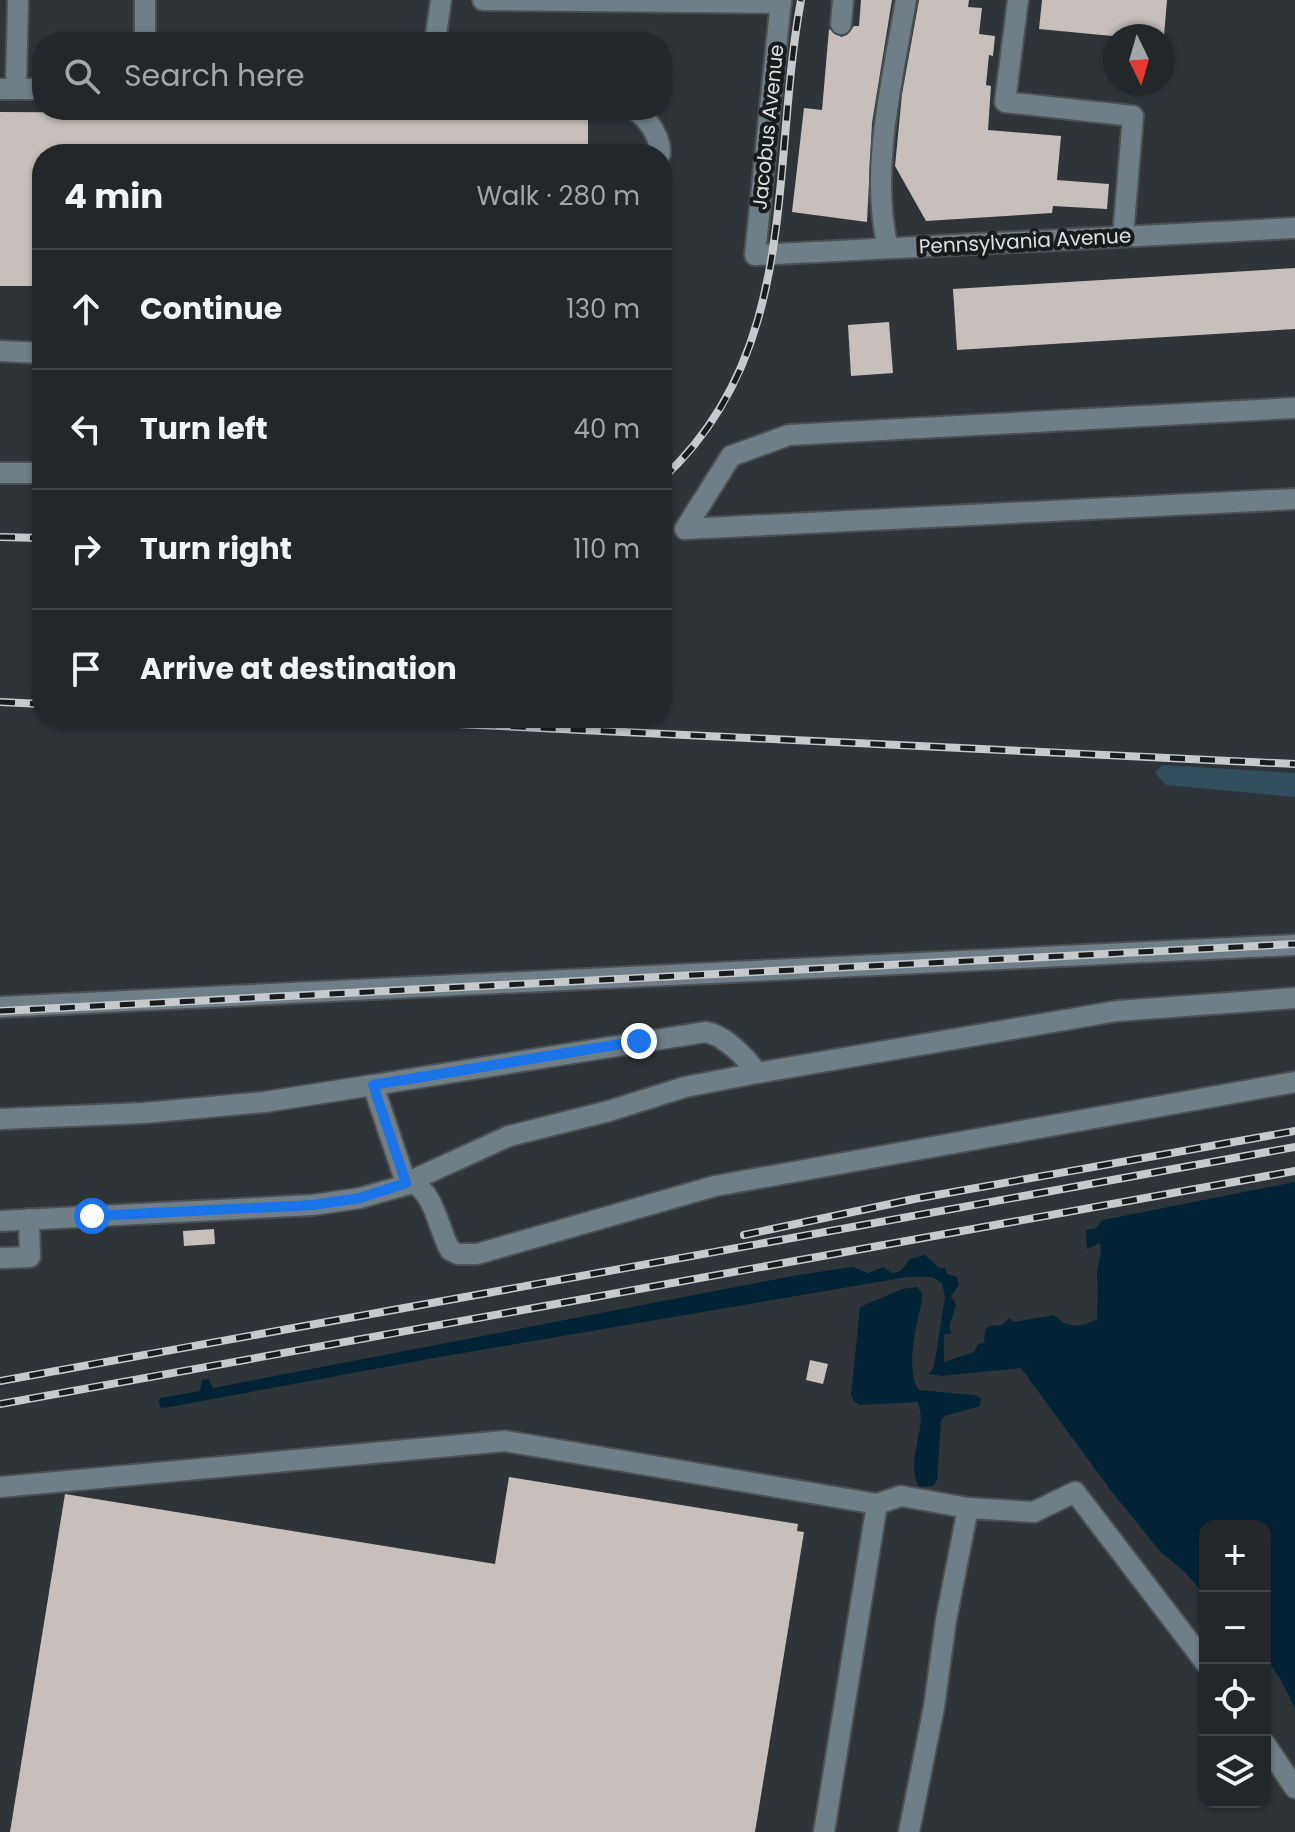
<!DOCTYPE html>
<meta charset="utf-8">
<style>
:root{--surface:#23272a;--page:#2b2f32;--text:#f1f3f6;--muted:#a3a5a8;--line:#404447}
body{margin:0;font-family:Poppins,sans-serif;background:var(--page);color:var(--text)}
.controls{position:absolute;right:24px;bottom:24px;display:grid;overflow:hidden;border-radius:16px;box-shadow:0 2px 6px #0004}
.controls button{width:72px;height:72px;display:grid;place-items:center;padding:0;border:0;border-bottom:2px solid var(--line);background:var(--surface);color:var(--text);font:40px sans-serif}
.compass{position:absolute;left:1103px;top:24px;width:72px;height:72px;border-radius:50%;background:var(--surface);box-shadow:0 2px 6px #0004;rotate:175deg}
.stop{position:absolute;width:24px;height:24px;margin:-18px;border:6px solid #1a73e8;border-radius:50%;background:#fff}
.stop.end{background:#1a73e8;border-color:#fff;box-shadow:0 2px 8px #0008}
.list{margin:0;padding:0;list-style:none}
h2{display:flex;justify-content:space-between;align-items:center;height:104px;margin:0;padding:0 32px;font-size:34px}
h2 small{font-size:26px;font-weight:400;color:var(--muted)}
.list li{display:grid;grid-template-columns:52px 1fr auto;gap:24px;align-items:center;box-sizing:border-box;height:120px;padding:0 32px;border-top:2px solid var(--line)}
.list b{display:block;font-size:30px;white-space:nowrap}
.list em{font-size:26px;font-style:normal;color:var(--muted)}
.icon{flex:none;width:44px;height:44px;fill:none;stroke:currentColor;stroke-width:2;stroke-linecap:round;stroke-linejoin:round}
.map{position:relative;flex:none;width:1295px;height:1832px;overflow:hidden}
.search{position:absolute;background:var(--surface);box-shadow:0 2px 6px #0004;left:32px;top:32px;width:640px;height:88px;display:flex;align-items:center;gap:20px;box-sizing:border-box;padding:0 28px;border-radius:32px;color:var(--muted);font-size:30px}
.panel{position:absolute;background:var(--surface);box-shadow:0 2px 6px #0004;left:32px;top:144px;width:640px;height:584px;border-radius:32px}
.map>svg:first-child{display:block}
</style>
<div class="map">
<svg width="1295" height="1832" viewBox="0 0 1295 1832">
<rect width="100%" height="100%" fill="#2f3438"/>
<path fill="#324e5d" d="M1162,765l133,8v24l-129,-12 -11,-12z"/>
<g fill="#022333">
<path d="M1295,1182v526l-15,-30 -15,-21v-131h-60v69l-20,-23 -25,-21 -48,-59 -91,-124 -79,8 -13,-2 5,-7 11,-70 -3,-14 -10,-6h-25l-473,81 -270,50 -4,-1 -1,-7 1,-2 40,-7 2,-11 6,-1 5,9 585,-113 55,-8 15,6 15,-6 9,6 9,-2 9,-12 15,-4 14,13h6l2,6 10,3 2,8 -8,11 5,9 -7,22 3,6 -8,2v27l30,-10 4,-8 6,-1 1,-13 5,-4 12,-1 7,-7 5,4 40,-7c14,14 27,13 43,4 0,-14 1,-27 0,-42 -1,-12 6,-22 3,-34l-13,6 -1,-19 10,-2 7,-8z"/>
<path d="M917,1287l5,6v7c-5,26 -17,64 -4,90l56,5 7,3 -1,8 -35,10 -4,5 -4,59 -4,6 -14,1c-15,-26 11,-63 -2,-85l-57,3 -6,-4 -3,-6 9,-88 42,-18z"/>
</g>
<g fill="#c6bfbc">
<path d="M861,0h31l-20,123 -5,99 -75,-10 12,-104 18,2 7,-81 12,8 6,-2 7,-9h5z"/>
<path d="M919,0h50l-1,7 14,1 -3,26 16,2 -2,20 -4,-1 -3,30 5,1 -3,44 73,6 -4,44 52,4 -2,25 -54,-3 -1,7 -126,8 -31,-55 7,-72z"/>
<path d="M1042,0h125l-3,36h-52l-73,-7z"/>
<path d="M0,112l588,3v39h-546v132h-42z"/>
<path d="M1295,268v61l-338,21 -4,-61z"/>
<path d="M889,322l4,51 -42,3 -3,-51z"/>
<path d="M214,1229l1,15 -31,2 -1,-15z"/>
<path d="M810,1360l18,4 -5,20 -17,-4z"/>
<path d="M509,1477l289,47 -1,7 7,1 -49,300h-745l55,-338 430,70z"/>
</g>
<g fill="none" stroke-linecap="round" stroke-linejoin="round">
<defs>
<g id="minor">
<path d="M145,0v42"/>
<path d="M483,0l298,3"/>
<path d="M781,0l-26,255 540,-27"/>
<path d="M1018,0l-13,102 128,14 -10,120"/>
<path d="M841,24l2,-24"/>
<path d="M435,42l6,-42"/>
<path d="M0,89h38"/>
<path d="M16,89l2,-89"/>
<path d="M635,110c13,8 26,28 25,44"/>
<path d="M888,248c-19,-77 5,-171 18,-248"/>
<path d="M0,351l42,2"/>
<path d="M0,473h42"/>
<path d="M685,529l46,-73 58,-21 506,-27"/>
<path d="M685,529l610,-30"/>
<path d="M0,1007l1295,-62"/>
<path d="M757,1073l360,-62 178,-13"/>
<path d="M0,1119l144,-6 121,-11 108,-17 33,98 103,-47 100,-25 76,-24 72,-14c-10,-15 -34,-39 -52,-41l-332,53"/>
<path d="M0,1221l313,-16 47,-7 53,-15c21,10 26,47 37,67l8,4h19l238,-68 580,-104"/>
<path d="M2,1258l28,-1 -1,-38"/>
<path d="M0,1487l505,-46 372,63 -53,328"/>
<path d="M877,1504l24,-8 67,12 66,4 41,-20 130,170"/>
<path d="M1265,1744l30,44"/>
<path d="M909,1832l25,-125 12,-87 22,-112"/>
</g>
</defs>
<use href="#minor" stroke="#4b5053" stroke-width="24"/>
<use href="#minor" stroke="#707e87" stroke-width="20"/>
<defs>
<g id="rail">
<path d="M662,479c139,-127 108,-311 139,-479"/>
<path d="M0,537l42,1"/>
<path d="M0,702l42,2"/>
<path d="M331,718l964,46"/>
<path d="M0,1011l1295,-67"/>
<path d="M744,1235l170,-36 381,-68"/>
<path d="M0,1381l1295,-234"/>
<path d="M0,1404l1295,-233"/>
</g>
</defs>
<use href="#rail" stroke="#c6cacc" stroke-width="8"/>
<use href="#rail" stroke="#191c1d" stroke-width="5" stroke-dasharray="15" stroke-linecap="butt"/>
</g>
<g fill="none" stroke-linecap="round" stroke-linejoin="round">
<path stroke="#1a73e8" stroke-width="10" d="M92,1216l221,-11 47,-7 46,-15 -33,-98 266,-44"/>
</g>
<g text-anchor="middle" stroke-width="8" stroke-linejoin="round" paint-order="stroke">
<g font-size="20" fill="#dde0e2" stroke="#191c1d">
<text transform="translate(768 127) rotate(-84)" y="7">Jacobus Avenue</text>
<text transform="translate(1025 241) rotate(-3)" y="7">Pennsylvania Avenue</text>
</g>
</g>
</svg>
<div class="controls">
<button>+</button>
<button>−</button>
<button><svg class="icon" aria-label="locate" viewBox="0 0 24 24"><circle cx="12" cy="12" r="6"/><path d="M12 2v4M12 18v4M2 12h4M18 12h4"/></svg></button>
<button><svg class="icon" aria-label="layers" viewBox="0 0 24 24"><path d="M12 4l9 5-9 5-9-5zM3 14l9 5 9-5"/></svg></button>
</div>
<svg class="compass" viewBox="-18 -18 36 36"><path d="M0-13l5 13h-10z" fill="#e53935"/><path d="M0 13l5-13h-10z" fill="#a3a5a8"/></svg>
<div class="stop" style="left:92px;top:1216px"></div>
<div class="stop end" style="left:639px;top:1041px"></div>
<div class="search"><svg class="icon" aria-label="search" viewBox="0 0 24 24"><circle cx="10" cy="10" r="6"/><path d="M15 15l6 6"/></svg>Search here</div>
<section class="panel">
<h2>4 min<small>Walk · 280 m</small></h2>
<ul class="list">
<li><svg class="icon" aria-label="ahead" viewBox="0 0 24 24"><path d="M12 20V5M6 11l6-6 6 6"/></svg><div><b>Continue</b></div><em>130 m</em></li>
<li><svg class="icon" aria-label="left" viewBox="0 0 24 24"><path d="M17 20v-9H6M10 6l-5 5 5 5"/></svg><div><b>Turn left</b></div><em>40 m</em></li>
<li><svg class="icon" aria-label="right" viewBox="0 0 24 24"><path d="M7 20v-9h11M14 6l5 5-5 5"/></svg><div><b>Turn right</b></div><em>110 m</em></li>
<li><svg class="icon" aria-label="arrive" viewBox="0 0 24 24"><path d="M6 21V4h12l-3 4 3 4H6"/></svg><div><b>Arrive at destination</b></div></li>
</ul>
</section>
</div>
